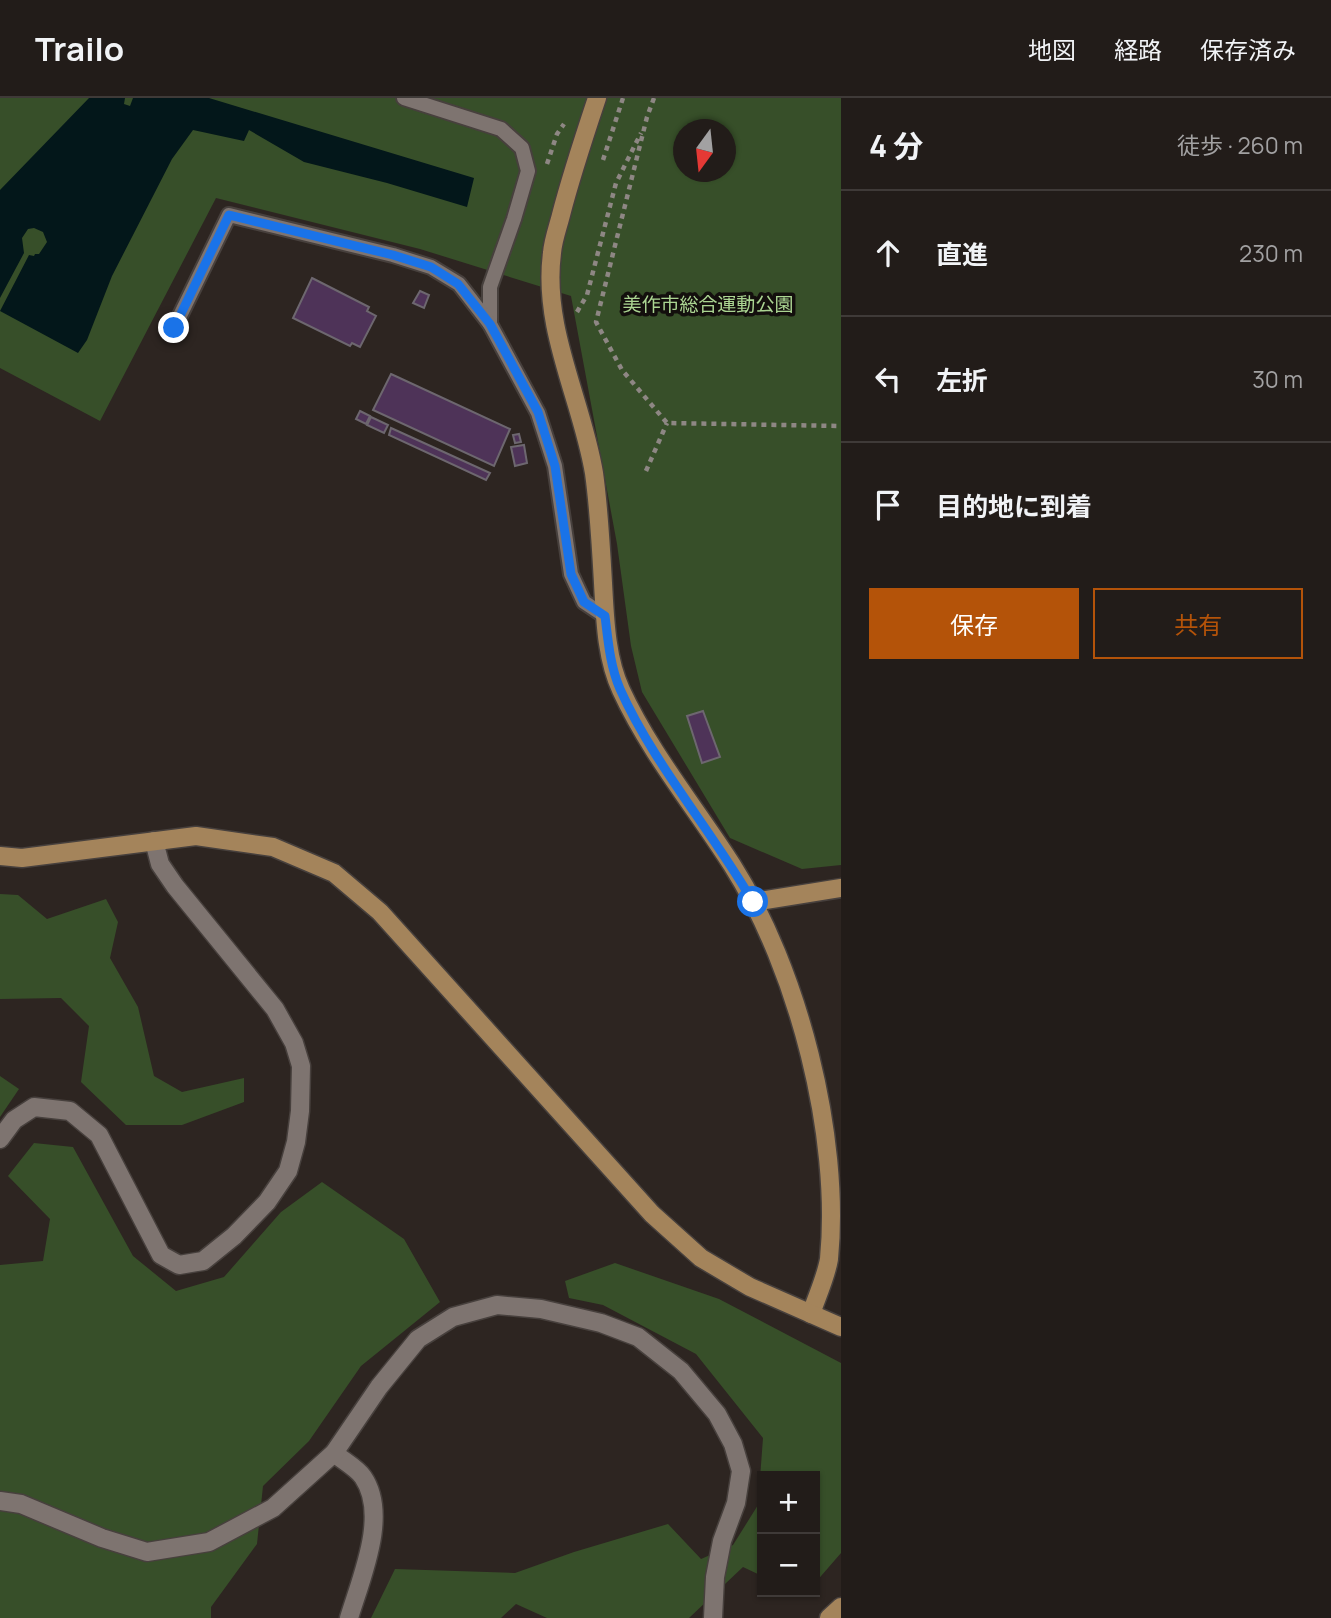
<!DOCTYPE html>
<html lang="ja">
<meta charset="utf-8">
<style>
:root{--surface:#221c19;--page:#2a2522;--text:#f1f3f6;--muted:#a2a1a2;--line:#3f3a38;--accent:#b45309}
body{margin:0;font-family:Manrope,"Noto Sans JP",sans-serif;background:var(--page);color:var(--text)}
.controls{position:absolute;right:21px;bottom:21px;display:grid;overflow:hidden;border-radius:0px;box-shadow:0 2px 5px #0004}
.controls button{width:63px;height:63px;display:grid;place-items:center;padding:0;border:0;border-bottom:2px solid var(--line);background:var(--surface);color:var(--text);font:35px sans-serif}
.compass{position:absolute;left:673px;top:21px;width:63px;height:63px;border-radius:50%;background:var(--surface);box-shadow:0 2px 5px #0004;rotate:195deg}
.stop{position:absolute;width:21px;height:21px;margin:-16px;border:5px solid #1a73e8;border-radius:50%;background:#fff}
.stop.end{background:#1a73e8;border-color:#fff;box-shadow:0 2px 7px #0008}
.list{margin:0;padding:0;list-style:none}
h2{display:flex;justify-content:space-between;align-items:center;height:91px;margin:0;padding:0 28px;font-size:30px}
h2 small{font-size:23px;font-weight:400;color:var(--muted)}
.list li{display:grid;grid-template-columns:46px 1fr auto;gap:21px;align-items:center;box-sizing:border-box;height:126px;padding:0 28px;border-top:2px solid var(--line)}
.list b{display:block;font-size:26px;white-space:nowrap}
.list em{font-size:23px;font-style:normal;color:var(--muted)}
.actions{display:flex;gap:14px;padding:21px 28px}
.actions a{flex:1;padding:16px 0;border:2px solid var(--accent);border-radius:0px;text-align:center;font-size:24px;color:var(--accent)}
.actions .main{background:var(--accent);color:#fff}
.icon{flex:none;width:38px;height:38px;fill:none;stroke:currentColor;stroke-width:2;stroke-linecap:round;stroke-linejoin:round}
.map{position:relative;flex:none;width:841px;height:1520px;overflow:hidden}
header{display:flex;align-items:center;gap:42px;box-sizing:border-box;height:98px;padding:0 35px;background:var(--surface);border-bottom:2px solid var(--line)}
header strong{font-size:33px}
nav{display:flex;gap:38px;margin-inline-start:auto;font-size:24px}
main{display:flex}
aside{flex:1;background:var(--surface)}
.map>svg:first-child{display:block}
</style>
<header>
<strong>Trailo</strong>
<nav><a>地図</a><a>経路</a><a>保存済み</a></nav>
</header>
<main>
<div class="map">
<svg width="841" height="1520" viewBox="0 0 841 1520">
<rect width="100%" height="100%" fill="#2d2521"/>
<g fill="#374f29" fill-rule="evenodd">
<path d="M0,0h841v767l-39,4 -72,-31 -88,-146 -11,-46 -14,-102 -46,-248 -151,-47 -204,-51 -116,223 -100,-53zM684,32h42v42h-42z"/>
<path d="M0,796l18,1 29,24 59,-20 12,23 -8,36 28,49 16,69 28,16 62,-14v24l-62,23h-56l-45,-43 8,-56 -28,-28 -61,1z"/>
<path d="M0,978l19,13 -19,28z"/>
<path d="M34,1045l39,4 60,109 43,35 48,-14 57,-65 41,-30 82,57 36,63 -79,64 -52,75 -46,45 -6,58 -46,63v11h-211v-353l43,-4 7,-42 -42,-43z"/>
<path d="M615,1165l104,36 122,64v190l-26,30v-107h-53v100l-19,-9 -54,51h-142l-31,-14 -15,14h-130l24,-49 120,4 59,-21 94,-28 33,35 32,-14 25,-40 5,-67 -67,-84 -93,-49 -34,-7 -4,-17z"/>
</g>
<path fill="#03171a" d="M89,0h36l-1,6 6,2 3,-8h76l265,80 -7,29 -80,-24 -83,-21 -55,-32 -5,11 -51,-11 -21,29 -60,117 -25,64 -9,13 -78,-42 29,-56 5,1 1,-2h4l8,-12 -4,-10 -9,-4 -6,1 -6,9 2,15 -24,45v-108z"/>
<g fill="#4e3358" stroke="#6d676f" stroke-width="2">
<path d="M312,180l57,29 -2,4 9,5 -16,31 -8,-4 -2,3 -57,-28z"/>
<path d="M420,193l9,4 -5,13 -11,-5z"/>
<path d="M391,276l119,55 -16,37 -121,-56z"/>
<path d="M360,313l10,5 -4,8 -10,-5z"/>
<path d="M371,319l17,8 -4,8 -17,-8z"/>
<path d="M391,330l99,45 -4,7 -97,-45z"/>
<path d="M519,336l2,8 -6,1 -2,-8z"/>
<path d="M524,347l3,18 -12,3 -4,-19z"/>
<path d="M703,613l17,46 -18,6 -15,-47z"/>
</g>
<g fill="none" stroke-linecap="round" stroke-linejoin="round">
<defs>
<g id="lane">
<path d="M404,0l97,31 21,19 6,23 -14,48 -24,68v37"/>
<path d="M174,230l55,-113 164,40 38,12 28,17 31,40 48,89 17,53 16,108 13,28 21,14"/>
</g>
<g id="street">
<path d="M0,1041l14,-19 20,-13 36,4 29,24 62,120 18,10 24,-4 31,-25 33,-34 21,-31 8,-29 4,-31 1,-45 -7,-23 -19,-34 -100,-123 -15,-22 -6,-23"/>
<path d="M334,1355c8,7 23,15 29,24 26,38 -2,101 -14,141"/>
<path d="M0,1403l21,3 81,34 45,14 62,-10 64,-34 61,-55 45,-66 39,-48 35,-22 44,-12 44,4 60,14 37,14 43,34 36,43 16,30 8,27 -5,32 -14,38 -7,36 -2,41"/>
</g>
<g id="secondary">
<path d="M597,0c-13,39 -26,78 -36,117 -3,12 -8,25 -9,38 -10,76 30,147 42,220 5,36 7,74 9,110 2,35 3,75 18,107 29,63 74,117 111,175 66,104 109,271 97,394 -3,18 -12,37 -18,55"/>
<path d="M0,758l22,2 174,-22 77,11 61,26 46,39 272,302 49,44 49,29 91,40"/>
<path d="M753,804l88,-14"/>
<path d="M829,1520l12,-11"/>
</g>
</defs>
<use href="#lane" stroke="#47403d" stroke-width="18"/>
<use href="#street" stroke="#47403d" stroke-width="21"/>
<use href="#secondary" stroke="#47403d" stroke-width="21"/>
<g stroke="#8e8784" stroke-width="4.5" stroke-dasharray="5 5" stroke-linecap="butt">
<path d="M654,0l-7,19 -51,205 26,48 45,53 174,3"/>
<path d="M603,62l20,-62"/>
<path d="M547,66l10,-30 7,-10"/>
<path d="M577,214l10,-17 29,-112 25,-50"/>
<path d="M646,373l21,-48"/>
</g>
<use href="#lane" stroke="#7e7470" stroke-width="14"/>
<use href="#street" stroke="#7e7470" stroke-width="18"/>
<use href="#secondary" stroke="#a4845b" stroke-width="18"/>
</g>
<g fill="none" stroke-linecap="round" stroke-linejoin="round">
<path stroke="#1a73e8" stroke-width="9" d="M174,230l55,-113 164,40 38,12 27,17 32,40 48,88 17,54 16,108 13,28 21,14c3,24 5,50 15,73 33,74 92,142 133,213"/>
</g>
<g text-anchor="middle" stroke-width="7" stroke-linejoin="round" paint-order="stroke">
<g font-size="19" fill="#abd592" stroke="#130f0d">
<text x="708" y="213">美作市総合運動公園</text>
</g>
</g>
</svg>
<div class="controls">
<button>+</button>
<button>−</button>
</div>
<svg class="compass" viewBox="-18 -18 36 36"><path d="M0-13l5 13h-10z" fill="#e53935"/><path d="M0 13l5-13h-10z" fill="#a2a1a2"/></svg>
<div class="stop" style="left:753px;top:804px"></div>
<div class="stop end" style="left:174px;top:230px"></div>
</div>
<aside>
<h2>4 分<small>徒歩 · 260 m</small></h2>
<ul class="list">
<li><svg class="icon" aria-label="ahead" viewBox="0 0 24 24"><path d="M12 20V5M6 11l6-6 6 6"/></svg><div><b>直進</b></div><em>230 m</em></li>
<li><svg class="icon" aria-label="left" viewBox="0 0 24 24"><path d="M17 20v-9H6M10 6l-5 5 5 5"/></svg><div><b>左折</b></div><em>30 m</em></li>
<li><svg class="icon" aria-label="arrive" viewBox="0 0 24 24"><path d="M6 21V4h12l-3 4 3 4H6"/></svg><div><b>目的地に到着</b></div></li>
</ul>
<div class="actions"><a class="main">保存</a><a>共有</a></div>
</aside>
</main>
